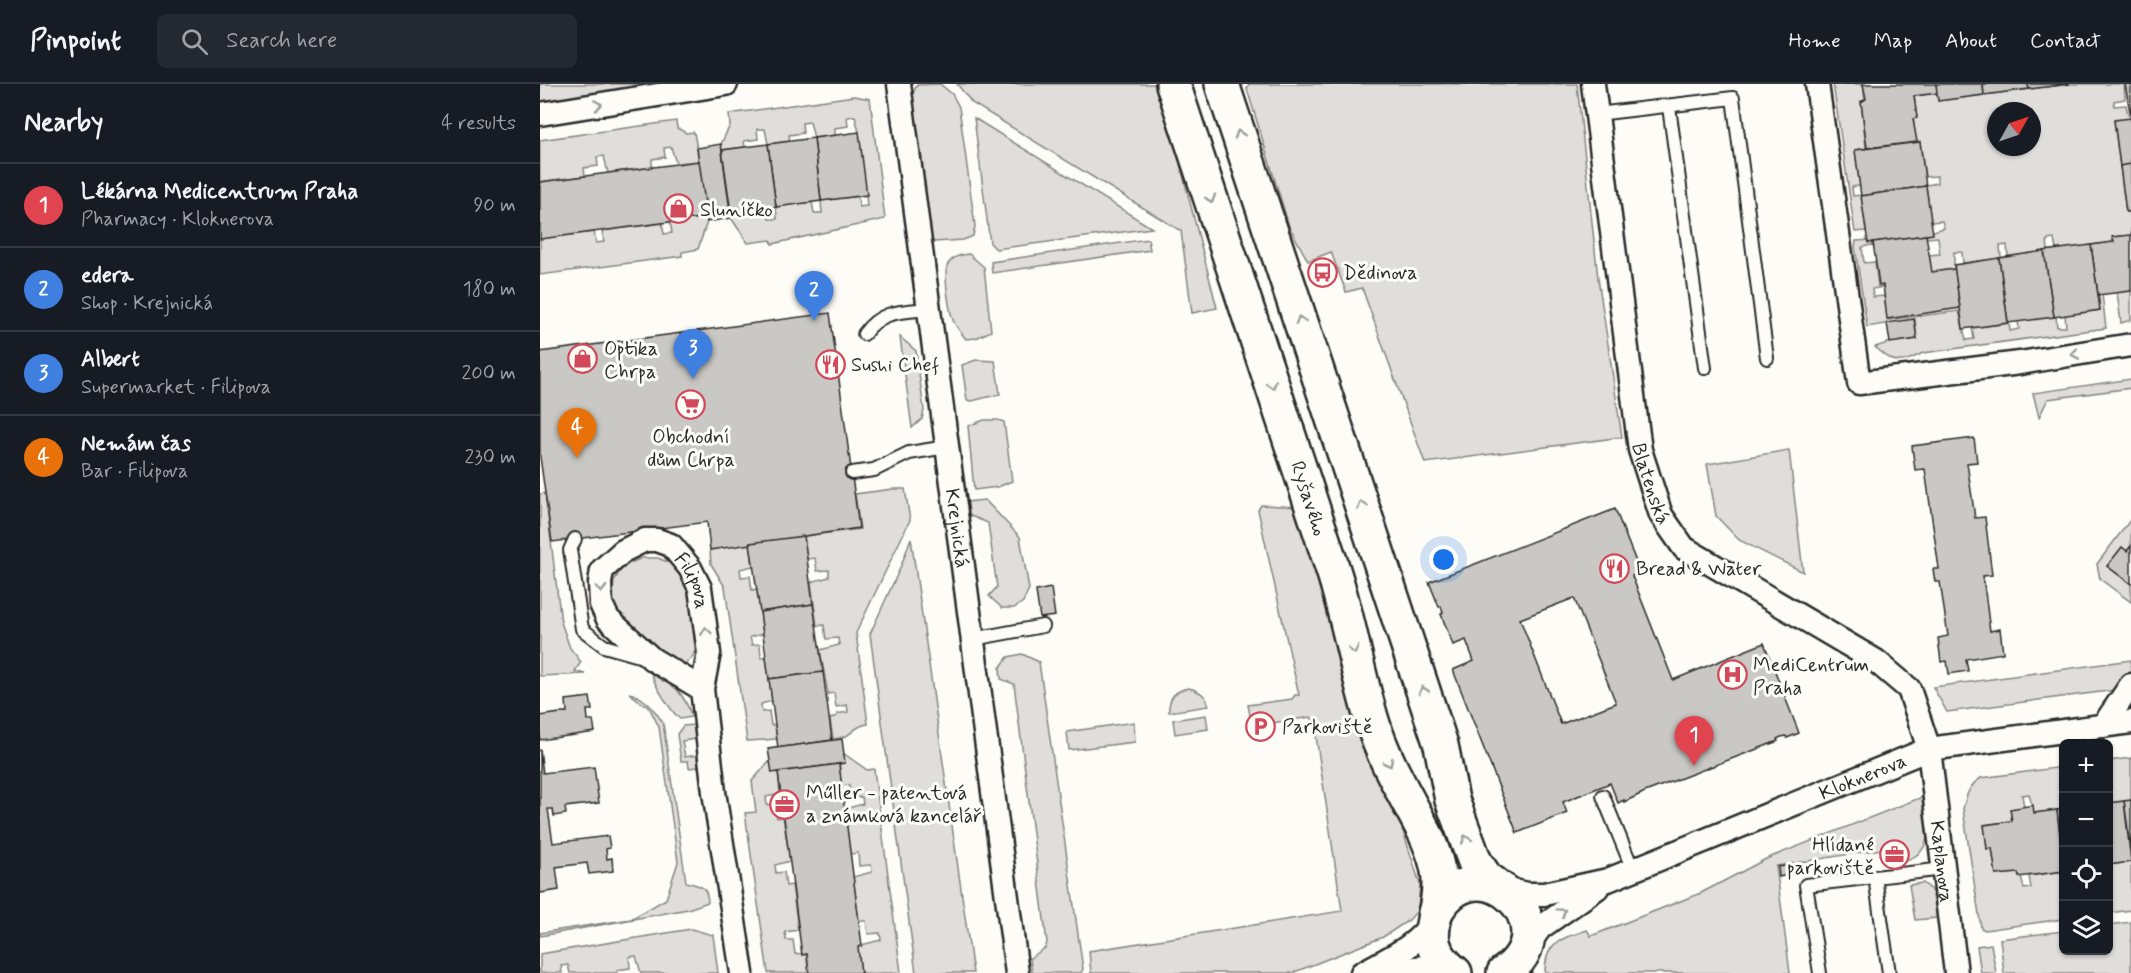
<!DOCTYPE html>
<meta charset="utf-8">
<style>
:root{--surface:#171b24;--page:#242831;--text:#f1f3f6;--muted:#9ea1a6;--line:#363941;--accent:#0b8043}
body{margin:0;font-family:Mynerve,sans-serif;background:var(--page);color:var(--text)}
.controls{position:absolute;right:18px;bottom:18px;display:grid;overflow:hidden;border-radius:9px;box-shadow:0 2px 4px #0004}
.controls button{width:54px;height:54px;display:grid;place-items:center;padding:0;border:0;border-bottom:2px solid var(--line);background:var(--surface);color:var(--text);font:30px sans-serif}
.compass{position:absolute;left:1447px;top:18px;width:54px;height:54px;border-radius:50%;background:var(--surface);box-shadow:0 2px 4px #0004;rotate:50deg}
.you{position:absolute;left:904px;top:476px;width:21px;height:21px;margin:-15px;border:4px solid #fff;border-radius:50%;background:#1a73e8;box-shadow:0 0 0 9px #1a73e833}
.badge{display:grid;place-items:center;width:39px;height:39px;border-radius:50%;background:var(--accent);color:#fff;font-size:20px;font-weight:700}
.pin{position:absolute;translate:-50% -50px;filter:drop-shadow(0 2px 3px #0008)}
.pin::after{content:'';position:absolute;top:32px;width:21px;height:18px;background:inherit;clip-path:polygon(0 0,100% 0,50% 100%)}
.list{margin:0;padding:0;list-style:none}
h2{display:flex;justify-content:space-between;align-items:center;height:78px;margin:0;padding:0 24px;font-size:26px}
h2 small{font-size:20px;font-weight:400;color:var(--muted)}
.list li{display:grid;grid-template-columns:39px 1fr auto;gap:18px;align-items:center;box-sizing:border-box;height:84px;padding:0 24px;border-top:2px solid var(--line)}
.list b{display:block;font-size:22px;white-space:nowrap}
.list p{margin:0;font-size:20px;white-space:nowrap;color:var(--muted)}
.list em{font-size:20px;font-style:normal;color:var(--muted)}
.icon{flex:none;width:33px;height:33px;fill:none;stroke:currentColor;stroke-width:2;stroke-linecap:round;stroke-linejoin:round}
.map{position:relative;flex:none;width:1591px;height:889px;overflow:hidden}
header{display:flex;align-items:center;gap:36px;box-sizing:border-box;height:84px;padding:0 30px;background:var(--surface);border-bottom:2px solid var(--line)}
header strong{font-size:28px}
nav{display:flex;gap:33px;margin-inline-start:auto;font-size:21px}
.search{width:420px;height:54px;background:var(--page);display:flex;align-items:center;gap:15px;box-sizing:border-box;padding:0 21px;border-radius:9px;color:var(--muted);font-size:22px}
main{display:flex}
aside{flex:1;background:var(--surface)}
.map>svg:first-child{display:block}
</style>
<header>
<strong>Pinpoint</strong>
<div class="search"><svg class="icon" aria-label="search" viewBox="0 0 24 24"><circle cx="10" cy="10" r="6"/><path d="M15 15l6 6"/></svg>Search here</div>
<nav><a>Home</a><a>Map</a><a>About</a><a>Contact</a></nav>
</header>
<main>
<aside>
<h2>Nearby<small>4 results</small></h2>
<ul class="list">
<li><span class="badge" style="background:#e0444e">1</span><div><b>Lékárna Medicentrum Praha</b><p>Pharmacy · Kloknerova</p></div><em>90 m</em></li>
<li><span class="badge" style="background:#3f7fe0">2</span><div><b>edera</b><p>Shop · Krejnická</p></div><em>180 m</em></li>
<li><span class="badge" style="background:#3f7fe0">3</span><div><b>Albert</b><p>Supermarket · Filipova</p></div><em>200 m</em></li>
<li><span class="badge" style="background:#e8710a">4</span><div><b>Nemám čas</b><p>Bar · Filipova</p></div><em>230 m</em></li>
</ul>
</aside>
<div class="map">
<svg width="1591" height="889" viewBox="0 0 1591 889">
<rect width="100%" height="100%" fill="#fdfcf7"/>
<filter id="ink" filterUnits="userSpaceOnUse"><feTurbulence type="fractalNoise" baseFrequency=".0167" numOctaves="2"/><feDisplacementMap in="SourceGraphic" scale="12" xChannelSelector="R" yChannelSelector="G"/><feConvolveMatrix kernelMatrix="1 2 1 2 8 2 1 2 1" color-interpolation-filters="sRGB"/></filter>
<g filter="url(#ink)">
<g fill="#dfdeda" stroke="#858482" stroke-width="1.5" fill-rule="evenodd">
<path d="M0,0h129l-129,18z"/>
<path d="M400,0l12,10 7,13 16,119 -2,10 -10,4 -29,2 -4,-3 -19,-142 6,-12z"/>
<path d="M417,0h198l19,56 43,168 -25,5 -11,-82 -209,-128z"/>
<path d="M709,0h328l21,194 24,159 -197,26 -63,-175 -16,4 -15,-40 -23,9 -19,-35 -42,-137z"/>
<path d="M1293,0h30l2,17h-4l5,47 -11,2 5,36 -8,1 1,9 8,-1 5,36 -11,1z"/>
<path d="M1530,0h54l1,15 -11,2v5l12,-1 2,10h2v4l-16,2 12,91h5v23l-18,2v5l-57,8 -2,-11 -7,1 1,11 -40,6 -1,-12 -7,1 1,12 -38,5 -1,-11h-8v17l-23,3 -2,-17 11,-1 -2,-17 -11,1 -1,-5 18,-5 -2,-7 -11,1 -5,-37 11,-2v-7l-12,1 -5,-36h-4l-3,-22 4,-1 -3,-22 23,-3 1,8zM1456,27h36v36h-36z"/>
<path d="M314,12l16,3 15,120 -113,25 -1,-4 -23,3 -17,-25v-5l36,-5 2,11h8l-1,-12 36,-5 2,11h8l-1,-12 37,-5 1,11 8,-1 -8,-74 -4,-16 -8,1 1,9 -13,2v7l-21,3 -4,-16 -8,1 1,10 -14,2 1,6 -22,3 -3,-15h-8l1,10 -14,2 1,6 -23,3 -1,-6 9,-19 -1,-11z"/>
<path d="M434,34l178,110 -156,21 -6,-6z"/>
<path d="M136,37l1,7 9,5 8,-1 5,29 -23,2 -5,-16 -7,1 1,9 -13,2v8l-44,6 -4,-17 -7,1 1,9 -14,2 1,8 -45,6v-42z"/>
<path d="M167,133v5l-9,27 -16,3v4l-142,19v-36l54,-7 2,11 8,-1 -2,-11 60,-8 2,11 8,-1 -2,-11z"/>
<path d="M608,155l2,11 -158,23 -1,-11z"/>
<path d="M1332,156l1,5 -11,2 2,16 11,-1 3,25h5l-11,2 1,8 11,-1 4,24 71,-9 7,29 8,-1 -2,-11 37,-5 1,8 9,-2 -1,-8 38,-5 1,11h9l-1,-12 35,-5 -2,-16h4l4,34 -183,25c-25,12 -27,12 -48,-6l16,-5 26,-3 -2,-20 -48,8 -12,-80 1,-6z"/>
<path d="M429,170l15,13 7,64 -15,7 -10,1c-5,-6 -10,-12 -13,-19 -4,-11 -10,-48 -5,-56 6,-8 12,-9 21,-10z"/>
<path d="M1591,205v31l-10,3 -4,-31z"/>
<path d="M360,253l16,14 8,59 -2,9 -10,9z"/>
<path d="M436,276l19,1 5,33 -28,7 -5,-1 -5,-35z"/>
<path d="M1591,295v9l-83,11 -9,18 -6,-24z"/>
<path d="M444,336h14l6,2 8,59 -14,6 -24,3 -6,-64z"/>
<path d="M1249,366l14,122 -64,-32 -23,-24 -9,-52z"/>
<path d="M353,405h12l5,31 -54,113 12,91c-17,2 -14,14 -35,15l-3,-20 7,-3v-2l11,-2 -1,-7 -11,2 -2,-14 -6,1 -8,-44 19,-5 -1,-7 -12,1 -2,-14 -7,1 -6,-44 18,-5v-7l-12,1 -2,-13 -8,1 -3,-23 56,-7 -5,-35z"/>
<path d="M5,409l16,129 9,26 11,14 -6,9 10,3 -45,2v-182z"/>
<path d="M445,416l35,37 9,52 -6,13 -9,6h-12l-13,-12 8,-9 -9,-64 -20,-8 -2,-13z"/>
<path d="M721,421l38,2 121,377 -2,26 -9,10 -26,17 -91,36h-201l-2,-22 253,-40 -28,-188 -3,-6 -59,9 -4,-21 44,-6 3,-4h4l-41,-185z"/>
<path d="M1591,435v27l-4,5 -5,-4 -15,19 24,18v18l-31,-23 -3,-15z"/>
<path d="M371,454l62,435h-57l-46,-339 31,-68z"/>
<path d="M210,459l3,23 -13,3 1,8 9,-1 2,14 5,-1 6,45 -13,3 2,8 8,-1 1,14 5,-1 6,44 -11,3 1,8 7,-1 2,14h4l2,14 -30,2 -22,-154 -14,-23 -1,-14z"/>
<path d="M102,474h16l14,6 10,11 6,12 8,61 -4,10 -10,7 -12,-4 -53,-45 -5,-17 2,-18 6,-10 8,-7z"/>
<path d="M482,570l17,8 44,307 -2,4h-49l-2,-15 15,-10 2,-5 -33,-259 -13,-5 -1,-11 8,-11z"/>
<path d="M1591,576v28l-184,24 -14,-25z"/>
<path d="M112,591c22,6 33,21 40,42l-12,2c-8,-6 -26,-35 -28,-44z"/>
<path d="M649,604c11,3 17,7 20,18l-40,6c-1,-14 6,-22 20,-24z"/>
<path d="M89,609c15,3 26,17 34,30l23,159c14,4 21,3 22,20l-20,7 -148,27v-3l91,-14 35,-20 12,-37 -19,-135 -9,-18z"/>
<path d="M666,631l2,14 -33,5 -2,-14z"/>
<path d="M594,638l1,20 -66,8 -2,-18z"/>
<path d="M154,641l2,14 -14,2 3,16 12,-2 1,12 -9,1 -1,-7h-7l-4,-27 6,-8z"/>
<path d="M303,669l24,17 7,-1 27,204h-40l-4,-27 24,-6 -1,-7 -12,1 -2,-13h-7l-6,-44 19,-5 -1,-7 -12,1 -1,-13 -8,1 -6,-45 19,-5 -1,-7 -11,1 -2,-13 -8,1 -2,-27z"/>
<path d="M1591,674v42l-22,3 -1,-42z"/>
<path d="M229,678l9,7 2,25 -14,3 1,8 8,-1 2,14 6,-1 7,44 -15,4 1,8 8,-1 2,14 6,-1 6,45 -13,2 1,8h7l2,14 11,-1 3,20h-41l-23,-160 11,-1 -4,-31z"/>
<path d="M1523,683v42l-29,4 -5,-19 -7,1 2,12 -14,2 2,12 -28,4 4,24 4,-1 4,27 22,-2 1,4h2l3,12 7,-1 -2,-12 34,-5v48l-78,11 -4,-2 -18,-119c3,-13 6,-24 18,-31z"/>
<path d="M1382,713c4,27 16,55 -19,64l-3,-15 -124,20 14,107h-245c0,-32 16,-34 42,-43l4,6 110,-43 65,-34z"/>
<path d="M1591,778v48l-22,3 -1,-48z"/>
<path d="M1383,799l9,7 5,28 -22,2 -6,-35z"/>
<path d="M1591,838v51h-127l-4,-34 63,-8 1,19h44l1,-25z"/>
<path d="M151,845l22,6 5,38h-77l-5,-17 -7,1 1,11 -13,2v3h-47l-2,-8 -7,1 1,7h-22v-19z"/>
<path d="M1451,860l5,29h-15l-4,-27z"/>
</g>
<g fill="#c9c8c4" stroke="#2b2b2b" stroke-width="1.5" fill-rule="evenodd">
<path d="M1323,0h73l2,9 -24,3 3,22 -4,1 4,23 -50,6 -6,-46 5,-3z"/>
<path d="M1396,0h47l1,11 -46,6z"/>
<path d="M1443,0h45l1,5 -45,6z"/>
<path d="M1488,0h42l-41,5z"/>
<path d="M1585,0h6v34z"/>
<path d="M1591,34v46l-11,2 -6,-46z"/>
<path d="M319,48l8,63 -46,6 -7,-63z"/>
<path d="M274,54l7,63 -45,6 -8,-63z"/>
<path d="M1380,58l6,44 -65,10 -6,-46z"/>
<path d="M181,60l10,74 -24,4 -10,-74z"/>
<path d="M228,60l8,63 -45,6 -9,-63z"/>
<path d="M159,77l8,56 -167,22v-57z"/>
<path d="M1591,80v48h-5l-6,-46z"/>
<path d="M1386,102l7,48 -65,9 -7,-47z"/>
<path d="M1386,151l6,37 23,-3 5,39 -73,11 -4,-34h-4l-6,-43z"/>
<path d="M1591,151v56l-33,4 -7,-50 23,-3 -2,-5z"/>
<path d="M1551,161l9,65 -46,7 -10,-66z"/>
<path d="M1504,167l10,66 -46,6 -9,-65z"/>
<path d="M1459,174l9,65 -45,6 -9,-64z"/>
<path d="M290,229l29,215 -149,22 -3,-28 -155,20 -12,-85v-105z"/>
<path d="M1374,235l3,20 -27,4 -3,-20z"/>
<path d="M1434,354l3,24 -10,1 8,55 10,-1 7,58 -9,1 7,55 10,-2 3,24 -37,6 2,12 -19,3 -2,-13 -6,1 -3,-24 10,-2 -8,-54h-5l-2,-13h6l-14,-100 -10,1 -3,-24z"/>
<path d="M1075,425l25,63 -8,4 41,104 91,-37 35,90 -12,5 -1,-2 -5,1 -4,2 1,2 -133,51 -21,10v-2l-6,3 -8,-20 -47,19 4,11 -50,20 -64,-163 21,-9 -8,-21 -13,5 -12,-31 2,-1 -2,-7 -2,1 -10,-25zM1034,514l42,105 -55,21 -41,-105z"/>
<path d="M264,452l9,68 -53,8 -10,-69z"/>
<path d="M1591,462v38l-24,-18 15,-19 5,4z"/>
<path d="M511,504l4,28 -15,2 -4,-27z"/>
<path d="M273,520l10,68 -54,7 -9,-67z"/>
<path d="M283,588l9,68 -54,8 -9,-69z"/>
<path d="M50,613l2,13h-5l1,10h5l2,12 -55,8v-24l27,-4 -1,-12z"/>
<path d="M302,655l3,24 -73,10 -4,-24z"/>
<path d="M0,665l3,24 51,-6 5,36 -34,4 1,7 -12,2 -1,-7h-5l5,34 55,-7 2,12 -4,1 1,10 5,-1 1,13 -24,3 -2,-11 -31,4 3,23 -19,3z"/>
<path d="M299,680l23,182 -4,1 3,26h-52l-2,-19 -5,1 -24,-183z"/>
<path d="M1591,716v51l-7,-50z"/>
<path d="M1584,717l7,61 -23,3v-62z"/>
<path d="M1493,721l1,8 23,-3 7,61 -45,6 -1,-4 -22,2 -4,-27 -5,1 -3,-24 28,-4 -2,-12z"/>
<path d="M1524,725v51l-7,-50z"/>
<path d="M1361,762l2,15 -14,2 -2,-15z"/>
<path d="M1251,781l1,9 -13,3 -1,-10z"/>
</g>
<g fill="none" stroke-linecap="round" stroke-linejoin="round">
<defs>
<g id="service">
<path d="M1129,23l36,261"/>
<path d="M1057,30l136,-16 34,260"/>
<path d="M324,250c17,-24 37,-22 65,-25"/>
<path d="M312,389l22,-3 35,-17 38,-6"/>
<path d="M35,455l-5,11 12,79 22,17 39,11"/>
<path d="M433,555l70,-13"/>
<path d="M1063,712l30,74"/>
<path d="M1335,793l14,96"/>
<path d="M1280,889l-14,-88 138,-16"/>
</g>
<g id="minor">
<path id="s1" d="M359,0l118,889"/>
<path id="s2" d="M1053,0l47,366 21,65 23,33 192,113 33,28 20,60 27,224"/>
<path d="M1277,0l42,299 161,-20 111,-18"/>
<path d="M0,30l186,-30"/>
<path id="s3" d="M162,605l-50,-30 -44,-40 -7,-15 -1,-21 2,-13 21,-19 22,-11h12l14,5 19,23 10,20 9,65 -7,36 12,103 28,181"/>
<path d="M1563,642l28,-41"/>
<path id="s4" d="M964,805l23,5h17l64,-14 321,-131 202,-27"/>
<path d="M985,865l15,-21 57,-40"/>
<path d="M822,889c24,-14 57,-27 71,-53"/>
<path d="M845,889c23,-5 43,-8 66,-3"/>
</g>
<g id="secondary">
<path id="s5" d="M633,0c53,162 107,324 160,486 16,50 24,102 39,151 12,40 34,75 53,112 7,15 14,33 14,49 1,40 -24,58 16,91"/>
<path d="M682,0l219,661 11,55 23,62 11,16 12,9"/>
<path d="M895,829c43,-77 137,13 69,60"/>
</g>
</defs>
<use href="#service" stroke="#2b2b2b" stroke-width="16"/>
<use href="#minor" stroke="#2b2b2b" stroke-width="27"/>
<use href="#secondary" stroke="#2b2b2b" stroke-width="38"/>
<use href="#service" stroke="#fdfcf7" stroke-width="12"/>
<use href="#minor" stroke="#fdfcf7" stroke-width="22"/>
<use href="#secondary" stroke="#fdfcf7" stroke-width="33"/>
</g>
<defs><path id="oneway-chevron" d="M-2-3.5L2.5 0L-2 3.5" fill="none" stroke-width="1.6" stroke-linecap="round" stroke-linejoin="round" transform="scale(1.5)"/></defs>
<g stroke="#9e9e9b">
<use href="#oneway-chevron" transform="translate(58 21) rotate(-9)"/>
<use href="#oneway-chevron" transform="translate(699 50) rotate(-108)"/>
<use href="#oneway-chevron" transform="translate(671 115) rotate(72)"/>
<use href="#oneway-chevron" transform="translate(760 236) rotate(-108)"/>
<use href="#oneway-chevron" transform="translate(1535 270) rotate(170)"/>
<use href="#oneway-chevron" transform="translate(732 301) rotate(72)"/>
<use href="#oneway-chevron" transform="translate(822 421) rotate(-108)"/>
<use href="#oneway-chevron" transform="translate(61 505) rotate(89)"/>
<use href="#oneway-chevron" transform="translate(166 547) rotate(-98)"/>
<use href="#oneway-chevron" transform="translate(814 566) rotate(76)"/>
<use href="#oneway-chevron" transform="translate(883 606) rotate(-108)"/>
<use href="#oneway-chevron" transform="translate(849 679) rotate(64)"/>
<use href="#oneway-chevron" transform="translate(926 755) rotate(-110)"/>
<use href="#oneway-chevron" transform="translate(1022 828) rotate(-35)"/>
</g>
</g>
<defs>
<symbol id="shop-ring" viewBox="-11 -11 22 22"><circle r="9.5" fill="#fdfcf7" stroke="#d1495b" stroke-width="1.5"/><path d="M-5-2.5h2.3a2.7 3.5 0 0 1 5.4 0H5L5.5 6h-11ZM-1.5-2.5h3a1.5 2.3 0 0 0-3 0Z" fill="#d1495b"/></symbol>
<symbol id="bus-ring" viewBox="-11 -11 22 22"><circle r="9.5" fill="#fdfcf7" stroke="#d1495b" stroke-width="1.5"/><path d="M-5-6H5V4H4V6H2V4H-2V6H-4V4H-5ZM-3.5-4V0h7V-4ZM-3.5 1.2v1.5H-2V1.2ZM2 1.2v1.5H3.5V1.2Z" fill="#d1495b"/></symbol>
<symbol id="restaurant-ring" viewBox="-11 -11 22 22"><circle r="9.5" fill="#fdfcf7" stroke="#d1495b" stroke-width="1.5"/><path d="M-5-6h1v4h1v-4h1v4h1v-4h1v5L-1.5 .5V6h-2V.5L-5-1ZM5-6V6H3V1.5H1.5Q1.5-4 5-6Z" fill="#d1495b"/></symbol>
<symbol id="supermarket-ring" viewBox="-11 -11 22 22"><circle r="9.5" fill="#fdfcf7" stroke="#d1495b" stroke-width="1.5"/><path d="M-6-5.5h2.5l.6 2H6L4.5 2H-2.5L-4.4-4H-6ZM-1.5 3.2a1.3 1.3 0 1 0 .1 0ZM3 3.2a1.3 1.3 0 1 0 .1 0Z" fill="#d1495b"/></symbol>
<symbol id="hospital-ring" viewBox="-11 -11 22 22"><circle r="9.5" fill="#fdfcf7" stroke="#d1495b" stroke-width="1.5"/><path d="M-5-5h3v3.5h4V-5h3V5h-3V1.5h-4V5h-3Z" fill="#d1495b"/></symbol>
<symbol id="parking-ring" viewBox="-11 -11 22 22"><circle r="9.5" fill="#fdfcf7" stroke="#d1495b" stroke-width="1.5"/><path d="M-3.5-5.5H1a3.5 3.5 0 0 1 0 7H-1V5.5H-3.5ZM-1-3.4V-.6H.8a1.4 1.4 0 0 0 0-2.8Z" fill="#d1495b"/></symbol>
<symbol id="office-ring" viewBox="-11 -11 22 22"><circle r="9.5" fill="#fdfcf7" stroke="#d1495b" stroke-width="1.5"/><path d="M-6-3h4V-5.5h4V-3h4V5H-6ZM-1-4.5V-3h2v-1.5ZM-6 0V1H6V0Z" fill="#d1495b"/></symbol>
</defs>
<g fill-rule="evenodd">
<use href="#shop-ring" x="122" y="108" width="33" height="33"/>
<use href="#bus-ring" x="766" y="172" width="33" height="33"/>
<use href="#shop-ring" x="26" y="258" width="33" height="33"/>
<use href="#restaurant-ring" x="274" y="264" width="33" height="33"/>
<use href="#supermarket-ring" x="134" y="304" width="33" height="33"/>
<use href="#restaurant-ring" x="1058" y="468" width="33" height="33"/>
<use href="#hospital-ring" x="1176" y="574" width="33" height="33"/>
<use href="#parking-ring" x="704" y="626" width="33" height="33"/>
<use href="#office-ring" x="228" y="704" width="33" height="33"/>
<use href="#office-ring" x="1338" y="754" width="33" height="33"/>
</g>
<g text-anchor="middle" stroke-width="6" stroke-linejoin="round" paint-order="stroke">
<g font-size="20" fill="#2b2b2b" stroke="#fdfcf7" text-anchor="start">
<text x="160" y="132">Sluníčko</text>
<text x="803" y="195">Dědinova</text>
<text x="64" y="271">Optika<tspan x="64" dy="23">Chrpa</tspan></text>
<text x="311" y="287">Sushi Chef</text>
<text x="151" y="359" text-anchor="middle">Obchodní<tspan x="151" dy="23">dům Chrpa</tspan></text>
<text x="1096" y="491">Bread &amp; Water</text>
<text x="1213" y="587">MediCentrum<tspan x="1213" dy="23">Praha</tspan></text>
<text x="742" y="649">Parkoviště</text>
<text x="266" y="715">Műller - patentová<tspan x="266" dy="23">a známková kancelář</tspan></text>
<text x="1334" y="767" text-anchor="end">Hlídané<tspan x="1334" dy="23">parkoviště</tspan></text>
</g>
<g font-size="20" fill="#2b2b2b" stroke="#fdfcf7">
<text dy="7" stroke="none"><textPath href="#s2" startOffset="404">Blatenská</textPath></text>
<text dy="7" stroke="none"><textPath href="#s5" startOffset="436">Ryšavého</textPath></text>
<text dy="7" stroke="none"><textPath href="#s1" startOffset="448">Krejnická</textPath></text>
<text dy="7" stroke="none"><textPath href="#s3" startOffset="291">Filipova</textPath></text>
<text dy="7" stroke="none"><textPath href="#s4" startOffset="381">Kloknerova</textPath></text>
<text dy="7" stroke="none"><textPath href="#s2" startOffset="920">Kaplanova</textPath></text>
</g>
</g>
</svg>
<div class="controls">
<button>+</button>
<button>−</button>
<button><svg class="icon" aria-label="locate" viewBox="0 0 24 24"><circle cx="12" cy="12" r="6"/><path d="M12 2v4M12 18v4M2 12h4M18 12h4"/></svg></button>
<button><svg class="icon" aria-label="layers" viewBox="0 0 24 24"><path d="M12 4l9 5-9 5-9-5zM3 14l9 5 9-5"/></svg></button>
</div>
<svg class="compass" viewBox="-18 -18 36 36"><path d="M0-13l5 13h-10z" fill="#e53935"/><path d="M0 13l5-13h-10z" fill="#9ea1a6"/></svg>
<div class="you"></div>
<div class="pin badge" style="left:1154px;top:682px;background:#e0444e">1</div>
<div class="pin badge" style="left:274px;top:237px;background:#3f7fe0">2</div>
<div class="pin badge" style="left:153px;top:295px;background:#3f7fe0">3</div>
<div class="pin badge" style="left:37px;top:374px;background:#e8710a">4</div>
</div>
</main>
